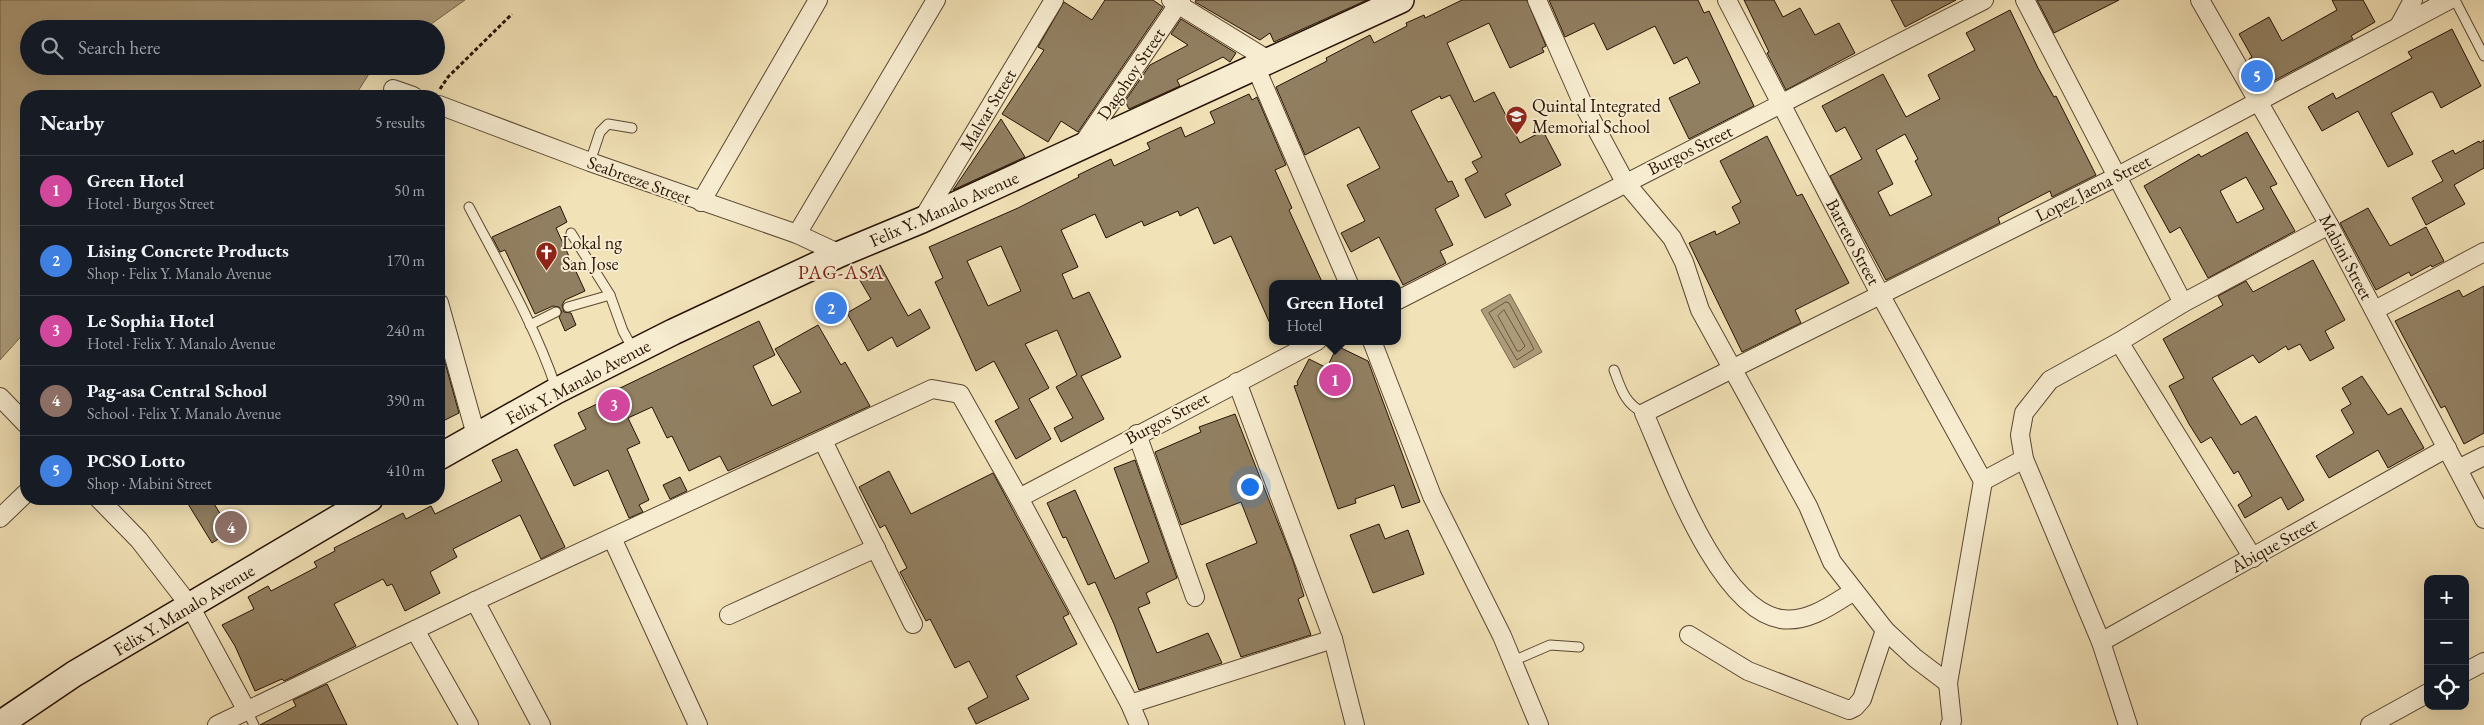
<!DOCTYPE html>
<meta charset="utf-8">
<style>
:root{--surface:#171b24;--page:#242831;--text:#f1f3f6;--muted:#9ea1a6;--line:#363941;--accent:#c59692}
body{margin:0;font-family:"EB Garamond",serif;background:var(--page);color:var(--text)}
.controls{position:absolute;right:15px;bottom:15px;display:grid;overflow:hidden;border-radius:10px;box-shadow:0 5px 20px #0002}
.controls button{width:45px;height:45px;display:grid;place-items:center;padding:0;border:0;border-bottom:1px solid var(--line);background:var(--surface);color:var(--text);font:25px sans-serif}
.you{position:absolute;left:1249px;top:486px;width:18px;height:18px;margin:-12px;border:4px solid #fff;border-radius:50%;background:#1a73e8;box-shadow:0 0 0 8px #1a73e833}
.badge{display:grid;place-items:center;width:32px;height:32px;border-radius:50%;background:var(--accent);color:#fff;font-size:16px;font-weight:700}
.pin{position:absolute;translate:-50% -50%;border:2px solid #fff;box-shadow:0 1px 5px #0006}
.popup{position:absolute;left:1269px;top:280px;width:132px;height:65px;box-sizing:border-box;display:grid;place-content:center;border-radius:10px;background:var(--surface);filter:drop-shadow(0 1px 4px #0005);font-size:16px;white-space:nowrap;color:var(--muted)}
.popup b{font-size:19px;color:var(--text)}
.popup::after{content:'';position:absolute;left:50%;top:100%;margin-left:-10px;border:10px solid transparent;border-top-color:var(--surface)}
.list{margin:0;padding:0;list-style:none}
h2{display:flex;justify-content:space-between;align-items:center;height:65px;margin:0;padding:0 20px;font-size:21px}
h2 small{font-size:16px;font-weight:400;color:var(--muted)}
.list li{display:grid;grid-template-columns:32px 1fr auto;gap:15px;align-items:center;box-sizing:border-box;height:70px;padding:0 20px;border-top:1px solid var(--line)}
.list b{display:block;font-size:19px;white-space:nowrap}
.list p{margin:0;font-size:16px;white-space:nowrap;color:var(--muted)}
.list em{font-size:16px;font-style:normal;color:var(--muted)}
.icon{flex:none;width:28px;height:28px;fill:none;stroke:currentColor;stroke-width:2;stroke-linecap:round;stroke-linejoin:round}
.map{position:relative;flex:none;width:2484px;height:725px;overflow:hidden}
.search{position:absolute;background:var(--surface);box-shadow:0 5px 20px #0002;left:20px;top:20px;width:425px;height:55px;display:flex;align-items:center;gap:12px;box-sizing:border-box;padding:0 18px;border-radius:28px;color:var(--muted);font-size:19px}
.panel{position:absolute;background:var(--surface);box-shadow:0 5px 20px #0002;left:20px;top:90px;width:425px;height:415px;border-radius:20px}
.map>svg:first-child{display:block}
</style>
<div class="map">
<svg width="2484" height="725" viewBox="0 0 2484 725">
<rect width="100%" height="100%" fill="#f2e2b7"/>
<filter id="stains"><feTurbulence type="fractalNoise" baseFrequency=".004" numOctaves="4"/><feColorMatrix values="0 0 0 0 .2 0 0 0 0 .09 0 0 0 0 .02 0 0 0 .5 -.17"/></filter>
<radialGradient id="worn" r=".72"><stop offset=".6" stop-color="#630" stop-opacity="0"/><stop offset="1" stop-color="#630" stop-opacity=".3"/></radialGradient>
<g fill="#ad9c7a" stroke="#77654b">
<path d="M0,0h465l-41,29h-395v37h345l-19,30h-329v235l-26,29z"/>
<path d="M1510,294l32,58 -28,16 -33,-58z"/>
</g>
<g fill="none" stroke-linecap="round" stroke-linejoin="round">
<g stroke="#6a583f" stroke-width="1">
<path d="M1506,302l3,1 25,46 -17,11 -28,-47z"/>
<path d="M1504,310l21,36 -5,5h-3l-19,-35z"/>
</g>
</g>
<g fill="#917f61" stroke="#271304" fill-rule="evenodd">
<path d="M1105,0h48l10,7 -85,125 -17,-11 -13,21 -46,-28 42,-64 -6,-3 26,-45 28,18z"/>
<path d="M1196,0h171l-93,42 -4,-9 -10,7 -65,-38z"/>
<path d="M1462,0h65l19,46 -4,2 2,4 -34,16 -21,-45 -42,20 27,59 20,-10 26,51 23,-12 18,34 -56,29 6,11 -26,13 -20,-39 13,-7 -6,-10 10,-5 -32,-62 -9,4 -1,-3 -29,15 37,71 4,-1 7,15 -24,13 18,36 -13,6 6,12 -43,22 -24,-48 -28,15 -10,-19 24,-12 -18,-36 33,-17 -21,-41 -54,28 -29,-68 51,-26 -1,-3 44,-23 4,8 33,-17 -1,-3 18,-8 1,3z"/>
<path d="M1549,0h149l6,13 5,-2 45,95 -65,33 -20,-41 31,-15 -13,-26 -13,7 -19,-38 -48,24 -13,-27 -29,14z"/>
<path d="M1744,0h30l9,17 17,-9 15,27 24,-12 16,30 -69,37 -19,-37 2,-1z"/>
<path d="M1891,0h65l-51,27z"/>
<path d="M2037,0h82l-65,33z"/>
<path d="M2332,0h31l12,22 -24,14 2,3 -89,47 -15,-27 3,-2 -13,-23 30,-17 13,24 55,-31z"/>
<path d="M2010,10l28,58 16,29 2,-1 40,79 -44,22 -2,-6 -52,27 2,5 -114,57 -56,-104 32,-17 -17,-32 -9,5 -14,-26 61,-32 23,43 34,-18 -12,-24 47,-25 -9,-17zM1905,134l13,25 -3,2 17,34 -42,21 -12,-24 15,-8 -17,-34z"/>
<path d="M1181,19l55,34 -6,9 -7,-5 -46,23 3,6 -51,23 -4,-8 25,-36 38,-20 -17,-11z"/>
<path d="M2452,29l29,57 -40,22 -8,-16h-3l-39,21 22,41 -25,13 -30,-56 -36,20 -14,-24 25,-14 3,6 76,-41 -4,-6z"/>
<path d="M1249,94l3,6 5,-3 29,68 -11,5 17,38 -3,2 34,74h-51v44l-41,-92 -17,8 -16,-37 -18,9 -2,-5 -34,15 -2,-5 -36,17 -11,-24 -34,16 17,37 -16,7 11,25 16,-7 32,65 -40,19 23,43 -43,23 -7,-14 19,-10 -17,-31 21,-12 -20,-45 -32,14 24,44 -20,11 22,40 -35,20 -21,-38 24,-13 -25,-47 -18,10 -41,-89 8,-4 -14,-31 89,-39 61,-31 -1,-2 33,-16 3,7 36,-17 -3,-6 34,-16 4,10 30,-14 -5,-11zM1001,246l20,45 -33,15 -21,-45z"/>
<path d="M1001,119l24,38 -72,33z"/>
<path d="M2247,132l30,52 -7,3 25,44 -87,47 -28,-51 -10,6 -26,-47 55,-32 2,3zM2246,177l18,32 -27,14 -17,-32z"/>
<path d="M1767,136l30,60 5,-2 47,89 -54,27 6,13 -59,29 -53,-109 26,-12 1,4 24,-12 -8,-16 9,-5 -21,-41z"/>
<path d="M2484,140v28l-30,17 11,19 -39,21 -14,-27 31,-17 -11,-20 21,-11 2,4 24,-13 1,2z"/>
<path d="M560,206l7,16 -11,6 29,63 -20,9 -3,5 2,7 7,1 5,12 -11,6 -6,-14 3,-5 -3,-5 -6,-1 -18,8 -30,-64 -5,2 -8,-15z"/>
<path d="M2368,208l22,38 36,-19 18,34 -12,6 -1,-2 -20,11 -2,-4 -33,18 -36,-67z"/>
<path d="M2313,260l32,60 -20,11 9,17 -24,13 -10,-17 -12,6 -2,-4 -27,17 -6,-8 -41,23 29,47 15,-9 48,84 -16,10 -7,-13 -36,21 -7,-13 14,-9 -14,-25 -4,3 -23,-37 -10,6 -12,-19 -20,-38 15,-8 -21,-39 60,-34 -5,-9 28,-15 7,11z"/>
<path d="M880,265l28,51 12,-7 10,19 -33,19 -5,-10 -24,14 -21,-38 24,-14 -13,-22z"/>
<path d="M2484,286v147l-20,11 -19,-38 -4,2 -46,-87 64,-31 4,7z"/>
<path d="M759,321l16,34 -22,11 19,40 29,-14 -26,-43 43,-24 23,40 4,-3 25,44 -142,65 -8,-15 -31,15 -17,-35 -5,2 -15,-31 -24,11 12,25 -13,6 22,51 -10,5 4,7 -14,6 -21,-48 -34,16 -20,-41 32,-16 -8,-16 40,-19 -2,-4z"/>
<path d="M439,341l20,72 -20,10z"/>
<path d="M1337,346l31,15 52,141 -18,6 -8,-23 -39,14 1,4 -18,6 -44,-123 4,-1 -1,-3 12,-23 18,9z"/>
<path d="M2362,376l26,39 13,-7 23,40 -36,20 -10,-18 -49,28 -13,-22 38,-23 -13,-23 10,-6 -9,-16z"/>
<path d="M1235,414l58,147 11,35 -6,3 13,36 -70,22 -35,-93 51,-21 -16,-41 -60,23 -26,-73 46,-20 -2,-5z"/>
<path d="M517,449l48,98 -24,12 -21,-44 -67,34 4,8 -27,15 10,21 -35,18 -13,-27 -5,2 -4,-7 -49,25 22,42 -72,35 -2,-2 -27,12 -20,-45 -13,-21 32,-16 -6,-12 20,-11 3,5 46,-24 -3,-5 21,-11 -1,-3 69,-35 3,6 25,-13 4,8 67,-33 -10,-21z"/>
<path d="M1135,460l42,118 -31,15 4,10 -12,5 19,45 51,-20 14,30 -83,27 -25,-66 -19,-42 -7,3 -22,-48 -3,1 -16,-35 28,-13 40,89 34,-17 -35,-94z"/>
<path d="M889,471l22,43 82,-41 76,141 -6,3 14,27 -61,32 13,23 -53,25 -8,-16 20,-11 -19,-36 -14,7 -25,-49 -4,2 -26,-49 7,-4 -22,-43 -5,3 -21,-41z"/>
<path d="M680,477l7,14 -17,8 -7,-14z"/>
<path d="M185,499h26l20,32 -19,12z"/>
<path d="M1379,524l6,15 23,-9 16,44 -51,19 -23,-58z"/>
<path d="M327,684l20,41h-87l36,-19 -3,-6z"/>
</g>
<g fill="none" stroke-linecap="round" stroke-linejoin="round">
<defs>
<g id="lane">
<path d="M2455,0l29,56"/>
<path d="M590,162l10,-30 8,-8 24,4"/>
<path d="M469,207c31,59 66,118 87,181"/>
<path d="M571,233l39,62 13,36 11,20"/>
<path d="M568,307l42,-12"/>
<path d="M530,325l26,-13"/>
<path d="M1614,370c7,19 11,34 30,43"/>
<path d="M1513,661l37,-16 29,2"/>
<path d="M247,711l7,14"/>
</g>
<g id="street">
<path d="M1171,0l99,61"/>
<path d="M1537,0l45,102 43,80 47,56 12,24 16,48 108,196 24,56 53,68 30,28 33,25"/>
<path d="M1727,0l154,296 102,185"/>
<path d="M2025,0l158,303"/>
<path d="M2200,0l129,225 155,294"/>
<path d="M2399,26l14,-26"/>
<path d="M1256,68l93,216"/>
<path d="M393,89l20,7"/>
<path d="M439,105l151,57 207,72 43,20"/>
<path d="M1082,145l99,-145"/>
<path d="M701,202l117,-202"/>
<path d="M922,220l132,-220"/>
<path d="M797,234l139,-234"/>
<path d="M1398,300l586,-300"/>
<path d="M439,303l37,132"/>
<path d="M2375,310l109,-58"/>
<path d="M1372,341l60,155 70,140 37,89"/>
<path d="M2119,342l134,216"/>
<path d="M1237,382l96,257 22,86"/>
<path d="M0,397l26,27"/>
<path d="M1137,434l58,163"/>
<path d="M823,441l90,183"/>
<path d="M2458,469l26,-13"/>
<path d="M1983,481l41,-22"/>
<path d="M1019,498l298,-157"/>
<path d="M99,499l40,41 51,66 57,105"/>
<path d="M0,518l26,-25"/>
<path d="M612,538l86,187"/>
<path d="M1854,591c-21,13 -46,32 -73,28 -63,-10 -113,-152 -137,-206l474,-237 331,-176"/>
<path d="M475,601l66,124"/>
<path d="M729,615l147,-67"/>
<path d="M415,630l54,95"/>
<path d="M1689,635l59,36 101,39 6,-3 7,-8 23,-69"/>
<path d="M2101,642l346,-194"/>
<path d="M2465,672l19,-10"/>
<path d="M1130,704l203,-65"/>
<path d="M217,725l258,-124 457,-212 28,5 59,104 111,206 9,21"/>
<path d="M1950,725l2,-4 -4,-38 35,-202"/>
<path d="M2128,725l-27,-83 -77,-183 -4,-24 4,-22 26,-33 69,-38 64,-39 146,-78"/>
<path d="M2370,725l58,-32"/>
</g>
<g id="secondary">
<path d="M439,457l117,-66 117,-59 167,-78 82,-34 479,-220"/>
<path d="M0,724l74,-50 296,-175"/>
</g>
</defs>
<use href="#lane" stroke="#5a4731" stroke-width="11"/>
<use href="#street" stroke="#5a4731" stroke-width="20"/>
<use href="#secondary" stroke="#271304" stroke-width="28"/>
<path stroke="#271304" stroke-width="3" stroke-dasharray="4 2.5" stroke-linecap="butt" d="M440,89l8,-12 64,-63"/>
<use href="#lane" stroke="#f7ecd0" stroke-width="9"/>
<use href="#street" stroke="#f7ecd0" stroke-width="18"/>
<use href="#secondary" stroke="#f7ecd0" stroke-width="25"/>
</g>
<defs>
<symbol id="school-pin" viewBox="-11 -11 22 30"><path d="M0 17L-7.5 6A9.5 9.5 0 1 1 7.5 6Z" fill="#8f2418" stroke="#f7ecd0"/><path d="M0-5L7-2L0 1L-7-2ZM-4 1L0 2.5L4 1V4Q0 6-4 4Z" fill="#fff"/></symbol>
<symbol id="church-pin" viewBox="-11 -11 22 30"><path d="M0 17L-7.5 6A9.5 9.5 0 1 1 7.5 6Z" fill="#8f2418" stroke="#f7ecd0"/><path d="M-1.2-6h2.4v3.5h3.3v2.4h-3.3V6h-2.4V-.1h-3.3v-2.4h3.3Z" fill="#fff"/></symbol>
</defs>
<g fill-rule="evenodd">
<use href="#school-pin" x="1504" y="104" width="25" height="34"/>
<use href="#church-pin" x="534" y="240" width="25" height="34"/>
</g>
<g text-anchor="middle" stroke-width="4" stroke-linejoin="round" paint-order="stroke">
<g font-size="18" fill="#271304" stroke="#f7ecd0">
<text transform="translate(1131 74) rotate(-56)" y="6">Dagohoy Street</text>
<text transform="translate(988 110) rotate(-59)" y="6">Malvar Street</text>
<text transform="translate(1690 150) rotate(-26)" y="6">Burgos Street</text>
<text transform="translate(639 180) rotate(20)" y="6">Seabreeze Street</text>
<text transform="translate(2093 188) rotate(-27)" y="6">Lopez Jaena Street</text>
<text transform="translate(944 209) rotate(-24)" y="6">Felix Y. Manalo Avenue</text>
<text transform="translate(1853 242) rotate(62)" y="6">Barreto Street</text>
<text transform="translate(2346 257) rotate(62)" y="6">Mabini Street</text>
<text transform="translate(578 382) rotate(-28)" y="6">Felix Y. Manalo Avenue</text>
<text transform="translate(1167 418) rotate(-28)" y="6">Burgos Street</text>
<text transform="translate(2274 545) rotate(-29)" y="6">Abique Street</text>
<text transform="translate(184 610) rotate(-31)" y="6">Felix Y. Manalo Avenue</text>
</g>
<g font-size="18" fill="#271304" stroke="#f7ecd0" text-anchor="start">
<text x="1532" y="112">Quintal Integrated<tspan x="1532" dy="21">Memorial School</tspan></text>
<text x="562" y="249">Lokal ng<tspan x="562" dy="21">San Jose</tspan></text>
</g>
<g font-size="20" letter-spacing="1" fill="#7a1f14" stroke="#f7ecd0">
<text x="841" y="279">PAG-ASA</text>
</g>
</g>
<rect width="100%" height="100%" filter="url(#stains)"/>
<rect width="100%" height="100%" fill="url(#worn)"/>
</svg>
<div class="controls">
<button>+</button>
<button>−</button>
<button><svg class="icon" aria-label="locate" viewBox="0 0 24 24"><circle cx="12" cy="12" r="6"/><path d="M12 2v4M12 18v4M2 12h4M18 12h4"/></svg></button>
</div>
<div class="you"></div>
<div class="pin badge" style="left:1335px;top:380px;background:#d1479c">1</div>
<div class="popup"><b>Green Hotel</b>Hotel</div>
<div class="pin badge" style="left:831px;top:308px;background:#3f7fe0">2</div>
<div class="pin badge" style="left:614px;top:405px;background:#d1479c">3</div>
<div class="pin badge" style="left:231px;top:527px;background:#8d6e63">4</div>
<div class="pin badge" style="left:2257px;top:76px;background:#3f7fe0">5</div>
<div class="search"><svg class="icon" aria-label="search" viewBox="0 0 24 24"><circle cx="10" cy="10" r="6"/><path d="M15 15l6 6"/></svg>Search here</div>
<section class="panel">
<h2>Nearby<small>5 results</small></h2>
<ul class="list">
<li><span class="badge" style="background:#d1479c">1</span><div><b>Green Hotel</b><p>Hotel · Burgos Street</p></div><em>50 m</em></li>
<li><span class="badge" style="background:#3f7fe0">2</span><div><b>Lising Concrete Products</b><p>Shop · Felix Y. Manalo Avenue</p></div><em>170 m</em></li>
<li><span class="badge" style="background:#d1479c">3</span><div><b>Le Sophia Hotel</b><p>Hotel · Felix Y. Manalo Avenue</p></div><em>240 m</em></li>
<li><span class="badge" style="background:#8d6e63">4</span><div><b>Pag-asa Central School</b><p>School · Felix Y. Manalo Avenue</p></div><em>390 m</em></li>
<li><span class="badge" style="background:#3f7fe0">5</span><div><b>PCSO Lotto</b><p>Shop · Mabini Street</p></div><em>410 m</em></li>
</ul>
</section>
</div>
